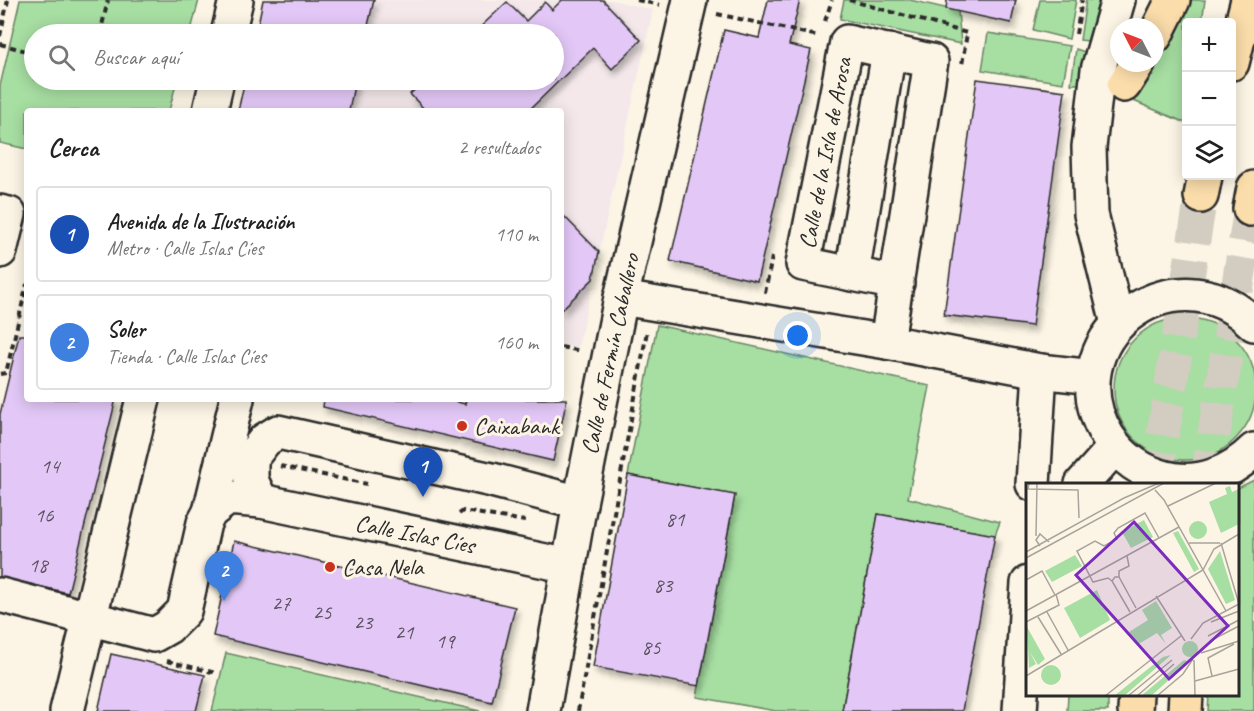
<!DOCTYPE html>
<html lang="es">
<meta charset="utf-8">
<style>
:root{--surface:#fff;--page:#f2f2f2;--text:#222;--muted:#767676;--line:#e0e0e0;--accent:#c8321e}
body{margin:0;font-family:Caveat,sans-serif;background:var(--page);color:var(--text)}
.controls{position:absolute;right:18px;top:18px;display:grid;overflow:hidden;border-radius:6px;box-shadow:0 3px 15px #0003}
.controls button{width:54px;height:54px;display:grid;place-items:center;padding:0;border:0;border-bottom:2px solid var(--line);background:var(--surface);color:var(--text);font:30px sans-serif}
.compass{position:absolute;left:1110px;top:18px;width:54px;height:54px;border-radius:50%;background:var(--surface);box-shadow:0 3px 15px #0003;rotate:312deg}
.you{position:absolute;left:798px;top:336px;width:21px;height:21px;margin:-15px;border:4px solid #fff;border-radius:50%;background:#1a73e8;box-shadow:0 0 0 9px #1a73e833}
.badge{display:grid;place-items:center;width:39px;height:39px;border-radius:50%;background:var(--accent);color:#fff;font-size:20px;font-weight:700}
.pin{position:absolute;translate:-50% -50px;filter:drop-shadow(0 2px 3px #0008)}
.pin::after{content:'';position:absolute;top:32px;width:21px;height:18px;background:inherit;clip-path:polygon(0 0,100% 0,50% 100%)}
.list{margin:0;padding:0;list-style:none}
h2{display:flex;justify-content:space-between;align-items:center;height:78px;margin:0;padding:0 24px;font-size:26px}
h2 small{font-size:20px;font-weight:400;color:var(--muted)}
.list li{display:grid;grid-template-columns:39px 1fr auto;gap:18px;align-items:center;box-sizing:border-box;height:96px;margin:0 12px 12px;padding:0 12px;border:2px solid var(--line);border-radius:6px}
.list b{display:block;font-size:22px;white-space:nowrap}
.list p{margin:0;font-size:20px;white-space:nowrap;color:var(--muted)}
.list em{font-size:20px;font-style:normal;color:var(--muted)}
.icon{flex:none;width:33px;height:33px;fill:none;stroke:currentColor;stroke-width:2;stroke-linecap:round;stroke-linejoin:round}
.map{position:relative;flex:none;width:1254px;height:711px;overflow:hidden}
.search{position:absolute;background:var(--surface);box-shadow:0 3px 15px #0003;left:24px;top:24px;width:540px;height:66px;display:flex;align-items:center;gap:15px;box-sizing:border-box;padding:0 21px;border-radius:33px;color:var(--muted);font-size:22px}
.panel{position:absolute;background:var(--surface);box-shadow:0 3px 15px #0003;left:24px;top:108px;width:540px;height:294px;border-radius:6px}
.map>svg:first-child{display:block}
</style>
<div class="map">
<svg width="1254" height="711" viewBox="0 0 1254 711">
<defs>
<filter id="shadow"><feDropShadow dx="3.5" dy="6" stdDeviation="3" flood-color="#0004"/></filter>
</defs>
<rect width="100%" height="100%" fill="#fcf5e5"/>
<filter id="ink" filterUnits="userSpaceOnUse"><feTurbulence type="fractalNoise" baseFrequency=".0167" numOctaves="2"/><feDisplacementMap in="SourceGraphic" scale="12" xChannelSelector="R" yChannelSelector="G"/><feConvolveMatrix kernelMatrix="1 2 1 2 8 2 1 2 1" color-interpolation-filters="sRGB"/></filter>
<g filter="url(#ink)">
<path fill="#f4e8ea" d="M374,0h238l41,10 -75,338 -17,-4v-233h-212l6,-31h199v-46h-188z"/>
<g fill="#a7dea2" stroke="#698466" stroke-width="1.5">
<path d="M20,0h179l-9,34h-156v46h143l-8,31h-142v38l-27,-6v-57z"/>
<path d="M844,0h66l48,11 3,33 -121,-25z"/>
<path d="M1040,0h36l-7,39 -36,-9z"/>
<path d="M1086,0h13l-11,41 -8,-1z"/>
<path d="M1185,0h20l-3,22h-16v101l-57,-24 18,-36h8v-12z"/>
<path d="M988,33l82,13 -7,37 -81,-13z"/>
<path d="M1076,49l9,3 -6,32h-8z"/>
<circle cx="1185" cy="389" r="71"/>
<path d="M657,325l273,61 -22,112 92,24 -5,13 -117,-21 -36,197h-66l-79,-14 38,-202 -107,-20z"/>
<path d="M1254,480v231h-46l1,-16 29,-1v-206z"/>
<path d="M226,653l254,58h-268z"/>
<path d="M1068,695h40v16h-41z"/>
</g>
<g fill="#e3c8f7" stroke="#2b2b2b" stroke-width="1.5" filter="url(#shadow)">
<path d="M263,0h111l-8,34h-110z"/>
<path d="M562,0h41l38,40 -29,29 -19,-21 -65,63h-102l-16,-17 16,-14h128v-46h-81l34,-32 19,19 19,-19 7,8z"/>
<path d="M768,0h32l-11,45 22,5 -54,231 -87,-20 54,-231 35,8z"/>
<path d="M947,0h69l-5,23 -65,-14z"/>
<path d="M977,79l88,12 -33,235 -88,-11z"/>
<path d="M245,80h110l-6,31h-111z"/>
<path d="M561,213l38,39 -6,27 -32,31z"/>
<path d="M19,335h8v64h89l-48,194 -68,-16v-163z"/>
<path d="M324,399h122l19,5 1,-5h101l-14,62 -230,-54z"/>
<path d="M628,475l107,20 -36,191 -106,-19z"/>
<path d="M878,514l117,21 -33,176h-120z"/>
<path d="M234,541l281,66 -23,95 -279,-66z"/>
<path d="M111,654l94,21 -9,36h-98z"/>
</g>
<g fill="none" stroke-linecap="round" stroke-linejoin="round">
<g stroke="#d2cdc0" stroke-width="33" stroke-dasharray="33 16" stroke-linecap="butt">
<path d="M1155,484l46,-288"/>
<path d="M1206,484l44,-275"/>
</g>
<defs>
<g id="minor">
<path d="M228,34l8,-34"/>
<path d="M210,111l7,-31"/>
<path d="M0,212l9,2 -9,37"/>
<path d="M852,274l37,-223"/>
<path d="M621,298l266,44 153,29 53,6"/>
<path d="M1118,324l-27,-110 -2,-67 9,-77 20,-70"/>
<path d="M1254,324c-83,-81 -204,20 -146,113 14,21 34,35 58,41 33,8 65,-5 88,-28"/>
<path d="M887,342l44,-281 -84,-19 -44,222 94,19"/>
<path d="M1033,484l7,-113"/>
<path d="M1082,484l33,-37"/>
<path d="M210,512l27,-113"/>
<path d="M569,566l-308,-65 -10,-21v-22l14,-18 13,-8 214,48 88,23"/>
<path d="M0,595l154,40 14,-8 16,-16 20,-88 6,-11 18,-14 33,3"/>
<path d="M67,711l76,-312"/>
<path d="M543,711l37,-208 41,-205 69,-298"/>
<path d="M1020,711l8,-128"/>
</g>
<g id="highway">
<path d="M1155,36l18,-36"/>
<path d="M1232,63l16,-63"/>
<path d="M1124,85l14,-22"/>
<path d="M1201,196l4,-20"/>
<path d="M1250,209l4,-21"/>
<path d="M1135,711l1,-17"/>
<path d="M1185,711l1,-17"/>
</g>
</defs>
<use href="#minor" stroke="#2b2b2b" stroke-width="38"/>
<use href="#highway" stroke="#2b2b2b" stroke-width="38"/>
<g stroke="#2b2b2b" stroke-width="4" stroke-dasharray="6 4.5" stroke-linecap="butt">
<path d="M637,0l23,5"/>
<path d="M849,0l118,33 -5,32"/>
<path d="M717,14l102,22"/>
<path d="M825,21l7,-21"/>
<path d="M100,34l8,-34"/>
<path d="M1076,34l6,-34"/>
<path d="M0,36l8,-36"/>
<path d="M0,44l34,9"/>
<path d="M765,293l7,-36"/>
<path d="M561,347l20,4"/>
<path d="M0,374l6,-1 21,-89"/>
<path d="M280,466l87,18"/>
<path d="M459,514l4,-3 62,10"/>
<path d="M167,661l49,12"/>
<path d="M578,711l69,-380"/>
</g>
<use href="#minor" stroke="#fcf5e5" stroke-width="33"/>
<use href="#highway" stroke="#fbddab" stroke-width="33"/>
</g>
</g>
<g fill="#c8321e" stroke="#fcf5e5" stroke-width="2">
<circle cx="462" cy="426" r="6"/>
<circle cx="330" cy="567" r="6"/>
</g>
<g text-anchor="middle" stroke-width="6" stroke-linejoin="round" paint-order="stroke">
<g font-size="21" fill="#59525e">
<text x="50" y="473">14</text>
<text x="44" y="522">16</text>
<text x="675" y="526">81</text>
<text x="38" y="572">18</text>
<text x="663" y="592">83</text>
<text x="281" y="610">27</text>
<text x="322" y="619">25</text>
<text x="363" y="629">23</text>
<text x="404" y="639">21</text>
<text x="445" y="648">19</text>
<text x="651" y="654">85</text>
</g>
<g font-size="24" fill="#2b2b2b" stroke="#fcf5e5">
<text transform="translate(825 153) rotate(-79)" y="8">Calle de la Isla de Arosa</text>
<text transform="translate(610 354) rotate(-78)" y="8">Calle de Fermín Caballero</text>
<text transform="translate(415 534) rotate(11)" y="8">Calle Islas Cíes</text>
</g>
<g font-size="24" fill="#2b2b2b" stroke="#fcf5e5" text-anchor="start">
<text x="474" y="434">Caixabank</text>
<text x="342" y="575">Casa Nela</text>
</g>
</g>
<g transform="translate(1026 483)">
<rect width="213" height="213" fill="#fcf5e5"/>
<path d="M204,3l2,6 7,-3v35l-18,9 -12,-31 18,-8 -2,-6zM118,37l9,17 -22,11 -9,-16zM163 47a9 9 0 1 1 18 0a9 9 0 1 1-18 0ZM152,48l21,38 -5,3 -21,-39zM194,68l15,49 -9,4 -18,-35zM49,72l7,11 -30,16 -7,-11zM71,107l13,30 -30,18 -16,-30zM130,118l16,27 -11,7 5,9 -9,-11 -20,12 -8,-13 19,-12 -6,-10zM1,144l18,32 -7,6 -8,-13 6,12 -7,4zM156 166a8 8 0 1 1 16 0a8 8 0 1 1-16 0ZM145,172l-47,41h-10l49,-39zM158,177l5,2 -38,34h-10zM15 192a10 10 0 1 1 20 0a10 10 0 1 1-20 0Z" fill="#a7dea2"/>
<path fill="none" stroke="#a8a49b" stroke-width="1.5" d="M3,0l-1,6 50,1 1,28M129,7l9,10 62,111M142,23l48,-23M10,53l1,-53M163,60h31M195,60l18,61M14,63l-4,-6 4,-6 9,8M0,69l98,-54 35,-15M0,75l138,-75M93,94v-6l10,-5 -2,-10M0,97l16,-9 13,24M86,98l-4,-3 -15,4 -16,-31 18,-10 9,5 13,-7 -3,-6 4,-5 27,-15 14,25M130,113l29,45M0,128l153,-84M21,129l21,38M104,129l-18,-31 3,-4h4l17,31M12,134l23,37M0,139l33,-17 -3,-11M185,139l28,-11M182,153l31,-16M165,156l12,-16 36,-19M184,158l29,-15M175,170l38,-12M168,177l1,36M0,193l177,-106 11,-21 25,-15M186,193l-4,-18 26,-14M169,198l44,-12M79,213l76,-60M102,213l44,-36M111,213l37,-32M131,213l26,-22 10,-15"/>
<path fill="#7b2cbf" fill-opacity="0.15" stroke="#7b2cbf" stroke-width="3" d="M108,39l94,104 -59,53 -93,-104z"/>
<rect width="213" height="213" fill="none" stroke="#2b2b2b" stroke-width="3"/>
</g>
</svg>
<div class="controls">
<button>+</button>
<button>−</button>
<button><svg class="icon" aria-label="layers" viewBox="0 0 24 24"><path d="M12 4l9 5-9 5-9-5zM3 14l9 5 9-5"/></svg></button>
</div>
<svg class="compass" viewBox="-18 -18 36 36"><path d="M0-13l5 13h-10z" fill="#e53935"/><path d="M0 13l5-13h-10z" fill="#767676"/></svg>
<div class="you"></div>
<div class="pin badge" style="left:423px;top:497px;background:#1a4fb4">1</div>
<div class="pin badge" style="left:224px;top:601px;background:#3f7fe0">2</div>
<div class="search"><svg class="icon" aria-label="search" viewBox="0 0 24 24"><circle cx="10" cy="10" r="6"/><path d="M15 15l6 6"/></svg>Buscar aquí</div>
<section class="panel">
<h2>Cerca<small>2 resultados</small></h2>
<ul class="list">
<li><span class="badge" style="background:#1a4fb4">1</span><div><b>Avenida de la Ilustración</b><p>Metro · Calle Islas Cíes</p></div><em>110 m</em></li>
<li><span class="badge" style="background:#3f7fe0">2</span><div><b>Soler</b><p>Tienda · Calle Islas Cíes</p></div><em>160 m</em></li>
</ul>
</section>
</div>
